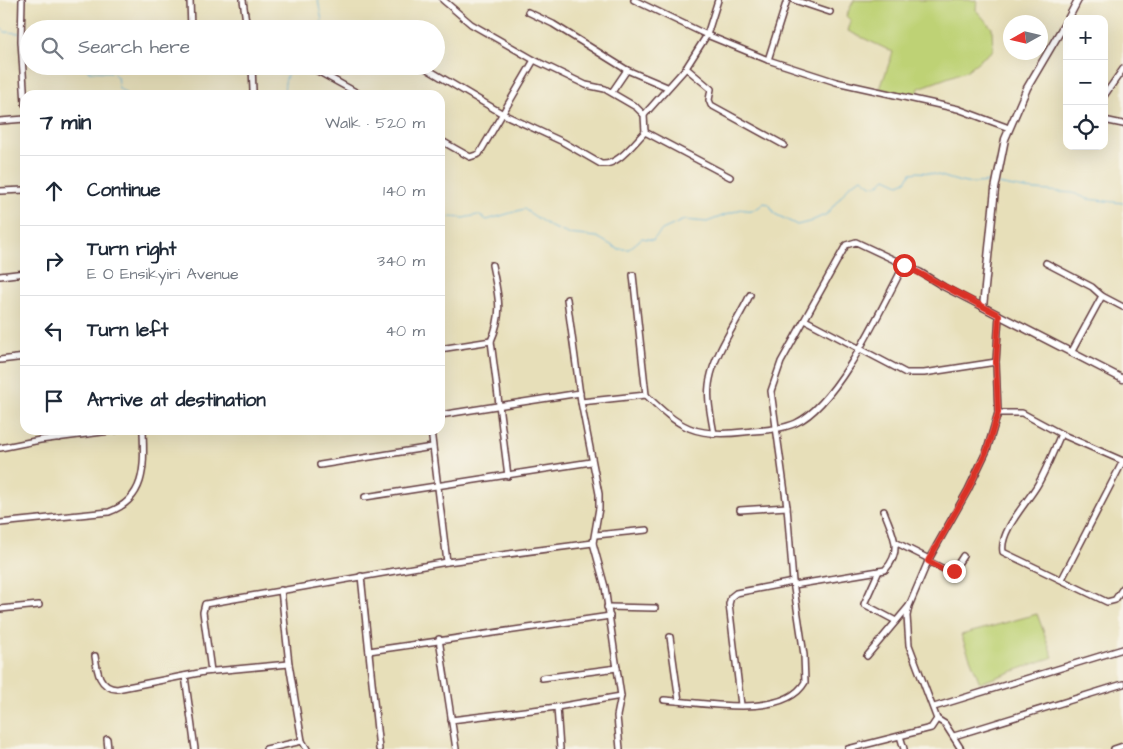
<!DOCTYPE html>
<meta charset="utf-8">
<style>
:root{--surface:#fff;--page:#f6f6f7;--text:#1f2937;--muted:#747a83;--line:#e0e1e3}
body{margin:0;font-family:"Architects Daughter",sans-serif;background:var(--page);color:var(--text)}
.controls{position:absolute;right:15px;top:15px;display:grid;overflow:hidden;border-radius:10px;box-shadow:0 5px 20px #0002}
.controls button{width:45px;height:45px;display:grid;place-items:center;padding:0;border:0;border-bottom:1px solid var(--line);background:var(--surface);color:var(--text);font:25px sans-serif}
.compass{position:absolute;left:1003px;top:15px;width:45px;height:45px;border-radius:50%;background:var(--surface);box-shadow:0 5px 20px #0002;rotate:262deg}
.stop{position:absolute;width:15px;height:15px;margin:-11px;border:4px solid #d93025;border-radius:50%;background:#fff}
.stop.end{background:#d93025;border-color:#fff;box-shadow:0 1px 5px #0008}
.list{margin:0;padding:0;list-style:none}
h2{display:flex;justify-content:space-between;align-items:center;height:65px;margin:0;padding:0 20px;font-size:21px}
h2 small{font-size:16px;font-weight:400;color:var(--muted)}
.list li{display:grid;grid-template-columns:32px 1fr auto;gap:15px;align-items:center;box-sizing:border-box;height:70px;padding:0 20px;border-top:1px solid var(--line)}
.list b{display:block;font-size:19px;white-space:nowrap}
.list p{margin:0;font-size:16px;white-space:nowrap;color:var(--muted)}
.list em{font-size:16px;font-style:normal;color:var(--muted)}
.icon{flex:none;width:28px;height:28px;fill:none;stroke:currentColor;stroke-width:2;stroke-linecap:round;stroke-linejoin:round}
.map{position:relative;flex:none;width:1123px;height:749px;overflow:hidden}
.search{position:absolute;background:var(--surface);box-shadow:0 5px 20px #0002;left:20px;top:20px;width:425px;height:55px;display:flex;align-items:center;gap:12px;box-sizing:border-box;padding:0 18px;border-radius:28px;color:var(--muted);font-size:19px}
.panel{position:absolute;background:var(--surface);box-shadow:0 5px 20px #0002;left:20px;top:90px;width:425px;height:345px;border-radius:15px}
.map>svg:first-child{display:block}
</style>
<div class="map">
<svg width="1123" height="749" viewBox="0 0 1123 749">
<rect width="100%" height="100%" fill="#f7f3e8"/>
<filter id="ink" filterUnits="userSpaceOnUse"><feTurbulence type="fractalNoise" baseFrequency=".02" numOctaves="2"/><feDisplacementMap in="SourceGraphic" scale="10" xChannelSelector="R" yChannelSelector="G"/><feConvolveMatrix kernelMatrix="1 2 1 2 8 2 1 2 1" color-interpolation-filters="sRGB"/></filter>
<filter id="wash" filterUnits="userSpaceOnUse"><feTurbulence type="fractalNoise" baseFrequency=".0096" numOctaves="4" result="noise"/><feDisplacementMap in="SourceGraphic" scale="20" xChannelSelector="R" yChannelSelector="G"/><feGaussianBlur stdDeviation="1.12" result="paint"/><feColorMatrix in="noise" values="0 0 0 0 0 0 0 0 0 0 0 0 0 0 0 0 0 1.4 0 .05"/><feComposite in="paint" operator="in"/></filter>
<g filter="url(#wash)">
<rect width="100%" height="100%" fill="#e7dfb9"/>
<g fill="#bed275" stroke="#847850">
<path d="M854,0h123l-1,10 16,18 1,22 -27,21 -47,17 -2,8 -37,-7 13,-37 -45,-21 3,-10 -5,-5z"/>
<path d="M1037,614l16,43 -73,26 -19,-48z"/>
</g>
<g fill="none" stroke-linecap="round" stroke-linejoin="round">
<g stroke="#5fb0da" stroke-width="1">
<path d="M318,0l4,21 -4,8"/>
<path d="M0,27l5,5 15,1"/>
<path d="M24,33l5,1"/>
<path d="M85,66l4,5 23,1 5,5 2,11 9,7"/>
<path d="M285,95c-2,-9 1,-21 7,-29"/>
<path d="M998,184l27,5 48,4 15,6 35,4"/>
<path d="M440,216l23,2 15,-3 9,5 37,-11 27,18 17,7 29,3 21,12h11l13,-11 11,2 9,-10 22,-10 23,2 34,-13c10,3 15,1 23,-6l5,1 6,10 22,11 12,-3 18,-8 24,-30 11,-6 9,7 6,1 9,-8 13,6 7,-3 5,-8c19,-4 37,7 55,10 10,1 19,-2 29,0"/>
</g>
</g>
</g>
<g filter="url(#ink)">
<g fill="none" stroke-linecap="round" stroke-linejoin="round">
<defs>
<g id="minor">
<path d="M22,0l-1,41 4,63"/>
<path d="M190,0l1,29"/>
<path d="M243,0l4,29"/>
<path d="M443,0l28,24 63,36 52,25 19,4 31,18 8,8 1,17 85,45"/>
<path d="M634,0l73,35 61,25 68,22 122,27 51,19"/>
<path d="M794,0l36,12"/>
<path d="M528,12l25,12 74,46 40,17"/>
<path d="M361,29l5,-2 3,2"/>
<path d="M768,60l19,-60"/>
<path d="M252,66l1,25"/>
<path d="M422,66l81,48 60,28 38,22c17,2 33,-21 44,-32"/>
<path d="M686,68l25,21 -2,11 2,5 73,40"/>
<path d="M314,69l47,26"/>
<path d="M612,92l15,-22"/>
<path d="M1104,96l19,-27"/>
<path d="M644,115l42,-47 21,-33 11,-35"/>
<path d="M1104,120l19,4"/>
<path d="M0,121l25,-2"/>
<path d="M440,140l30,17 9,-3 55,-94"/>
<path d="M0,191l25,-1"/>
<path d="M1046,263l46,24 10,9 21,11"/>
<path d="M492,265c6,30 12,47 -1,76l17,135"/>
<path d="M633,275l13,120"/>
<path d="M0,276l25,-3"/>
<path d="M567,299l14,103 18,92v14l-6,35 12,44 16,109 -4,20 3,33"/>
<path d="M805,320l101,53h18l72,-11"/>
<path d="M440,349l51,-8"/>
<path d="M1071,353l31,-57"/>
<path d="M0,360l25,-3"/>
<path d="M581,402l65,-7c34,33 49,43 98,37 17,-2 37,-2 52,-9 42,-19 86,-116 108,-158"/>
<path d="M998,413h24l39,21 62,27"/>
<path d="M440,415l140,-22"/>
<path d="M58,430l1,8"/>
<path d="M431,430l16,132"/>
<path d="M714,434c-3,-18 -8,-37 -4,-55 5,-27 28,-58 40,-84"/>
<path d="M1061,434c-7,16 -14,34 -23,50 -10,18 -39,47 -35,68l104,50 8,-2 8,-12"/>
<path d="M0,448l40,-8 78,-10"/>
<path d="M320,465l112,-18"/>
<path d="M365,497l226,-35"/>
<path d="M740,510l47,-3"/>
<path d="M0,523l109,-11c38,-14 35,-47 34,-82"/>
<path d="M596,535l51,-5"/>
<path d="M895,542l34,17"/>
<path d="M928,561l24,12 11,-17"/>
<path d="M879,571l-15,33 32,17"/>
<path d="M361,576l18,173"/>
<path d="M1062,579l61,-118"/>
<path d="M794,585l91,-15c19,-20 7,-37 -1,-59"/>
<path d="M281,590l8,74 13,77 5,8"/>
<path d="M607,607l48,1"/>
<path d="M0,609l39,-4"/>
<path d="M670,637l9,64"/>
<path d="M439,639l17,110"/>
<path d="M369,651l241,-35"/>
<path d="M95,656c2,15 4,32 22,33l87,-17 85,-8"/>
<path d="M867,656l41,-49"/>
<path d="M211,671l-8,-59 2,-8 242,-42 146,-19"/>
<path d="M185,676l10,73"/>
<path d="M542,678l75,-10"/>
<path d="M664,700c36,2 120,20 141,-18l-1,-27 -11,-73 -6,-75 -16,-116 10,-29 65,-117 10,-3 64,30 24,15 39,20"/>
<path d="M741,705l-12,-101 2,-7 5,-4 57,-11"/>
<path d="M557,707l3,42"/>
<path d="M934,707l189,-58"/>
<path d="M937,719l8,5 16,25"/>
<path d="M451,720l106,-13 64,-11"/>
<path d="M900,736l4,13"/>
<path d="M954,736l169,-52"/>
<path d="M107,739l1,10"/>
<path d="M266,749l36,-8"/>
<path d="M848,749l83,-21 6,-9 -28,-74 -2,-29 2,-10 20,-47 39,-69 19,-40 11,-37 -2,-51 3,-47"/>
<path d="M1114,749l9,-3"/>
</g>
<g id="tertiary">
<path d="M1068,19l10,-19"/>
<path d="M1067,20l-40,68 -22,51 -10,50 -12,118 140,72"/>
</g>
</defs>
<use href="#minor" stroke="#623c40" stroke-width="8"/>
<use href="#tertiary" stroke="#623c40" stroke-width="9"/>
<use href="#minor" stroke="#fff" stroke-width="5"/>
<use href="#tertiary" stroke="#fff" stroke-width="6"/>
</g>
</g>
<g fill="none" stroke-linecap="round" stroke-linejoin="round" filter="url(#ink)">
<path stroke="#d93025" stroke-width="6" d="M904,265l95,50 -3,47 2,51 -11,37 -19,40 -40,71 22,12 4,-2"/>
</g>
</svg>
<div class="controls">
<button>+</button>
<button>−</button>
<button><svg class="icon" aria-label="locate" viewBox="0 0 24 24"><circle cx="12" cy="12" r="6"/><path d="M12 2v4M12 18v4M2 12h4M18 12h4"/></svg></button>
</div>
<svg class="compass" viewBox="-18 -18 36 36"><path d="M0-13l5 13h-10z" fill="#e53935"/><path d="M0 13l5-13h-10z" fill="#747a83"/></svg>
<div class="stop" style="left:904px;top:265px"></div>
<div class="stop end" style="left:954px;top:571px"></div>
<div class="search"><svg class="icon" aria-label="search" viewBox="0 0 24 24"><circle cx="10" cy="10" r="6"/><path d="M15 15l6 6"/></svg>Search here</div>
<section class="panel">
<h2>7 min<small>Walk · 520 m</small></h2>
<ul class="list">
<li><svg class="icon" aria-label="ahead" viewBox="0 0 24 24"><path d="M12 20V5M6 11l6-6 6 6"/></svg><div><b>Continue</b></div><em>140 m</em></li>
<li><svg class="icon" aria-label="right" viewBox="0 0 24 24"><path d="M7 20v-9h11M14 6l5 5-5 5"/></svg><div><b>Turn right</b><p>E O Ensikyiri Avenue</p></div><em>340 m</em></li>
<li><svg class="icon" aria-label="left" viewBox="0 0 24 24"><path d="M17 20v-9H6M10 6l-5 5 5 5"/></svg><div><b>Turn left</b></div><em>40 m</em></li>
<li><svg class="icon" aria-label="arrive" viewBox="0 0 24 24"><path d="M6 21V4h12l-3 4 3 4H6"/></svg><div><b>Arrive at destination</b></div></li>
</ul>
</section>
</div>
